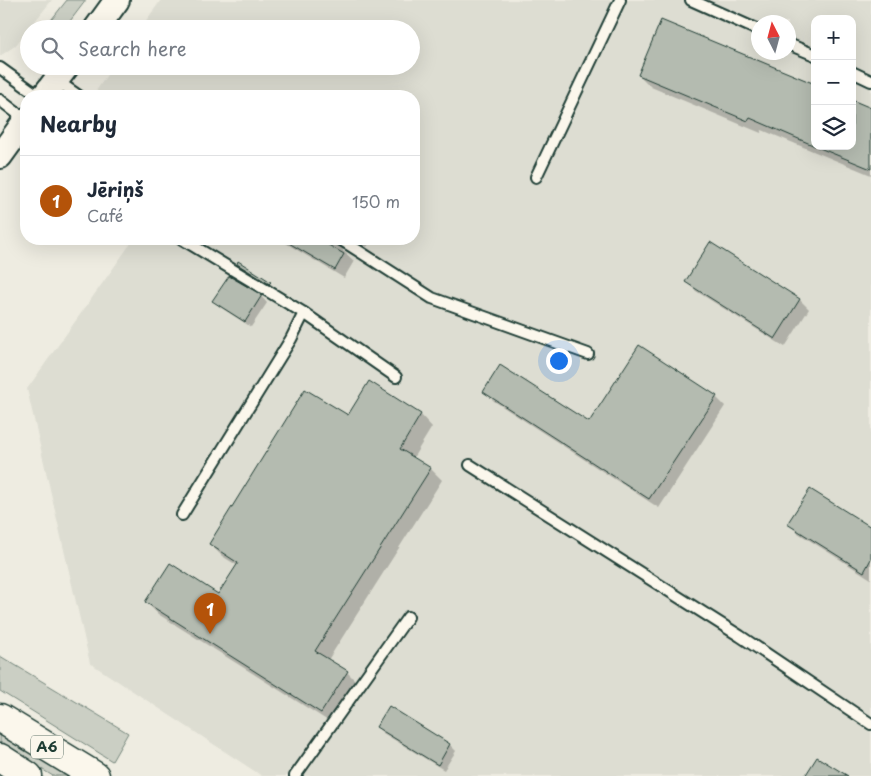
<!DOCTYPE html>
<meta charset="utf-8">
<style>
:root{--surface:#fff;--page:#f2f2f3;--text:#1f2937;--muted:#747a83;--line:#e0e1e3;--accent:#b45309}
body{margin:0;font-family:"Playpen Sans",sans-serif;background:var(--page);color:var(--text)}
.controls{position:absolute;right:15px;top:15px;display:grid;overflow:hidden;border-radius:10px;box-shadow:0 5px 20px #0002}
.controls button{width:45px;height:45px;display:grid;place-items:center;padding:0;border:0;border-bottom:1px solid var(--line);background:var(--surface);color:var(--text);font:25px sans-serif}
.compass{position:absolute;left:751px;top:15px;width:45px;height:45px;border-radius:50%;background:var(--surface);box-shadow:0 5px 20px #0002;rotate:354deg}
.you{position:absolute;left:558px;top:360px;width:18px;height:18px;margin:-12px;border:4px solid #fff;border-radius:50%;background:#1a73e8;box-shadow:0 0 0 8px #1a73e833}
.badge{display:grid;place-items:center;width:32px;height:32px;border-radius:50%;background:var(--accent);color:#fff;font-size:16px;font-weight:700}
.pin{position:absolute;translate:-50% -41px;filter:drop-shadow(0 1px 2px #0008)}
.pin::after{content:'';position:absolute;top:26px;width:18px;height:15px;background:inherit;clip-path:polygon(0 0,100% 0,50% 100%)}
.list{margin:0;padding:0;list-style:none}
h2{display:flex;justify-content:space-between;align-items:center;height:65px;margin:0;padding:0 20px;font-size:21px}
h2 small{font-size:16px;font-weight:400;color:var(--muted)}
.list li{display:grid;grid-template-columns:32px 1fr auto;gap:15px;align-items:center;box-sizing:border-box;height:90px;padding:0 20px;border-top:1px solid var(--line)}
.list b{display:block;font-size:19px;white-space:nowrap}
.list p{margin:0;font-size:16px;white-space:nowrap;color:var(--muted)}
.list em{font-size:16px;font-style:normal;color:var(--muted)}
.icon{flex:none;width:28px;height:28px;fill:none;stroke:currentColor;stroke-width:2;stroke-linecap:round;stroke-linejoin:round}
.map{position:relative;flex:none;width:871px;height:776px;overflow:hidden}
.search{position:absolute;background:var(--surface);box-shadow:0 5px 20px #0002;left:20px;top:20px;width:400px;height:55px;display:flex;align-items:center;gap:12px;box-sizing:border-box;padding:0 18px;border-radius:28px;color:var(--muted);font-size:19px}
.panel{position:absolute;background:var(--surface);box-shadow:0 5px 20px #0002;left:20px;top:90px;width:400px;height:155px;border-radius:20px}
.map>svg:first-child{display:block}
</style>
<div class="map">
<svg width="871" height="776" viewBox="0 0 871 776">
<rect width="100%" height="100%" fill="#eeece1"/>
<filter id="ink" filterUnits="userSpaceOnUse"><feTurbulence type="fractalNoise" baseFrequency=".02" numOctaves="2"/><feDisplacementMap in="SourceGraphic" scale="10" xChannelSelector="R" yChannelSelector="G"/><feConvolveMatrix kernelMatrix="1 2 1 2 8 2 1 2 1" color-interpolation-filters="sRGB"/></filter>
<g filter="url(#ink)">
<g fill="#ddddd2" fill-rule="evenodd">
<path d="M0,0h52l-37,46 -15,10z"/>
<path d="M161,0h710v776h-609l-172,-113 -63,-274 107,-150h280v-143h-312l-6,-5 17,-25h298v-37h-271zM815,19h37v127h-37zM758,22h30v30h-30z"/>
</g>
<g fill="#cbcfc4" stroke="#75867c">
<path d="M67,0h19l-22,29h-20z"/>
<path d="M0,656l128,77 -16,28 -112,-70z"/>
<path d="M0,734l68,42h-15l-53,-32z"/>
</g>
<g fill="#0003">
<path d="M639,75l176,11v60h37l19,-37v66l-109,-45 -1,3 -110,-46z"/>
<path d="M279,239h93l-5,8 -3,-2 -2,2 -11,-6 -8,3v7l11,10 -10,17z"/>
<path d="M710,244l90,56 9,9 -24,38 -89,-56 -10,-9z"/>
<path d="M238,264l32,19 6,6 -32,-19z"/>
<path d="M261,296l6,7 -16,24 -31,-20 -6,-6z"/>
<path d="M369,383l52,32 11,12 -19,31 18,11 11,11 -114,180 19,12 12,12 -26,40 -175,-110 -12,-12 73,-6 19,-30 -16,-10 -12,-12 138,-127z"/>
<path d="M484,392l105,32 127,-27 9,9 -66,102 -165,-107z"/>
<path d="M789,524l82,5v50l-73,-46z"/>
<path d="M389,708l61,37 6,6 -12,19 -61,-37 -6,-6z"/>
</g>
<g fill="#b4bbb0" stroke="#1f3d34">
<path d="M661,20l154,64v62l-65,-28 -2,3 -110,-46z"/>
<path d="M852,100l19,8v61l-54,-22 35,-1z"/>
<path d="M282,239h36l26,15 -9,16z"/>
<path d="M710,242l90,57 -25,40 -90,-57z"/>
<path d="M238,261l33,21 -2,2 -32,-20z"/>
<path d="M229,276l33,19 -17,27 -33,-21z"/>
<path d="M639,345l78,51 -68,103 -166,-107 17,-27 89,57z"/>
<path d="M369,381l52,33 -21,35 31,19 -116,183 33,20 -27,42 -176,-111 25,-39 48,31 20,-31 -29,-19 96,-155 43,26z"/>
<path d="M810,489l61,38v32l-7,13 -77,-48z"/>
<path d="M389,706l61,38 -12,21 -62,-38z"/>
<path d="M817,757l31,19h-43z"/>
</g>
<g fill="none" stroke-linecap="round" stroke-linejoin="round">
<defs>
<g id="service">
<path d="M691,0l67,30"/>
<path d="M788,44l27,11"/>
<path d="M0,68l39,28"/>
<path d="M852,72l19,9"/>
<path d="M56,80l23,16"/>
<path d="M0,100l26,20"/>
<path d="M536,177l84,-177"/>
<path d="M182,239l122,74 -13,26 -109,176"/>
<path d="M340,239l92,59 156,56"/>
<path d="M304,313l92,64"/>
<path d="M470,465l270,171 131,88"/>
<path d="M295,776l113,-159"/>
</g>
<g id="tertiary">
<path d="M96,29l21,-29"/>
<path d="M44,96l23,-30"/>
<path d="M0,156l26,-36"/>
</g>
<g id="trunk">
<path d="M0,718l95,58"/>
<path d="M0,758l28,18"/>
</g>
</defs>
<use href="#service" stroke="#1f3d34" stroke-width="14"/>
<use href="#tertiary" stroke="#1f3d34" stroke-width="28"/>
<use href="#trunk" stroke="#1f3d34" stroke-width="31"/>
<use href="#service" stroke="#fbf7ec" stroke-width="10"/>
<use href="#tertiary" stroke="#fbf7ec" stroke-width="24"/>
<use href="#trunk" stroke="#fbf7ec" stroke-width="28"/>
</g>
</g>
<g text-anchor="middle" stroke-width="4" stroke-linejoin="round" paint-order="stroke">
<rect fill="#fbf7ec" stroke="#61756b" stroke-width="1" x="31" y="735.5" width="32" height="23" rx="4"/>
<g font-size="14" font-weight="bold" fill="#1f3d34">
<text x="47" y="752">A6</text>
</g>
</g>
</svg>
<div class="controls">
<button>+</button>
<button>−</button>
<button><svg class="icon" aria-label="layers" viewBox="0 0 24 24"><path d="M12 4l9 5-9 5-9-5zM3 14l9 5 9-5"/></svg></button>
</div>
<svg class="compass" viewBox="-18 -18 36 36"><path d="M0-13l5 13h-10z" fill="#e53935"/><path d="M0 13l5-13h-10z" fill="#747a83"/></svg>
<div class="you"></div>
<div class="pin badge" style="left:210px;top:634px">1</div>
<div class="search"><svg class="icon" aria-label="search" viewBox="0 0 24 24"><circle cx="10" cy="10" r="6"/><path d="M15 15l6 6"/></svg>Search here</div>
<section class="panel">
<h2>Nearby<small></small></h2>
<ul class="list">
<li><span class="badge">1</span><div><b>Jēriņš</b><p>Café</p></div><em>150 m</em></li>
</ul>
</section>
</div>
